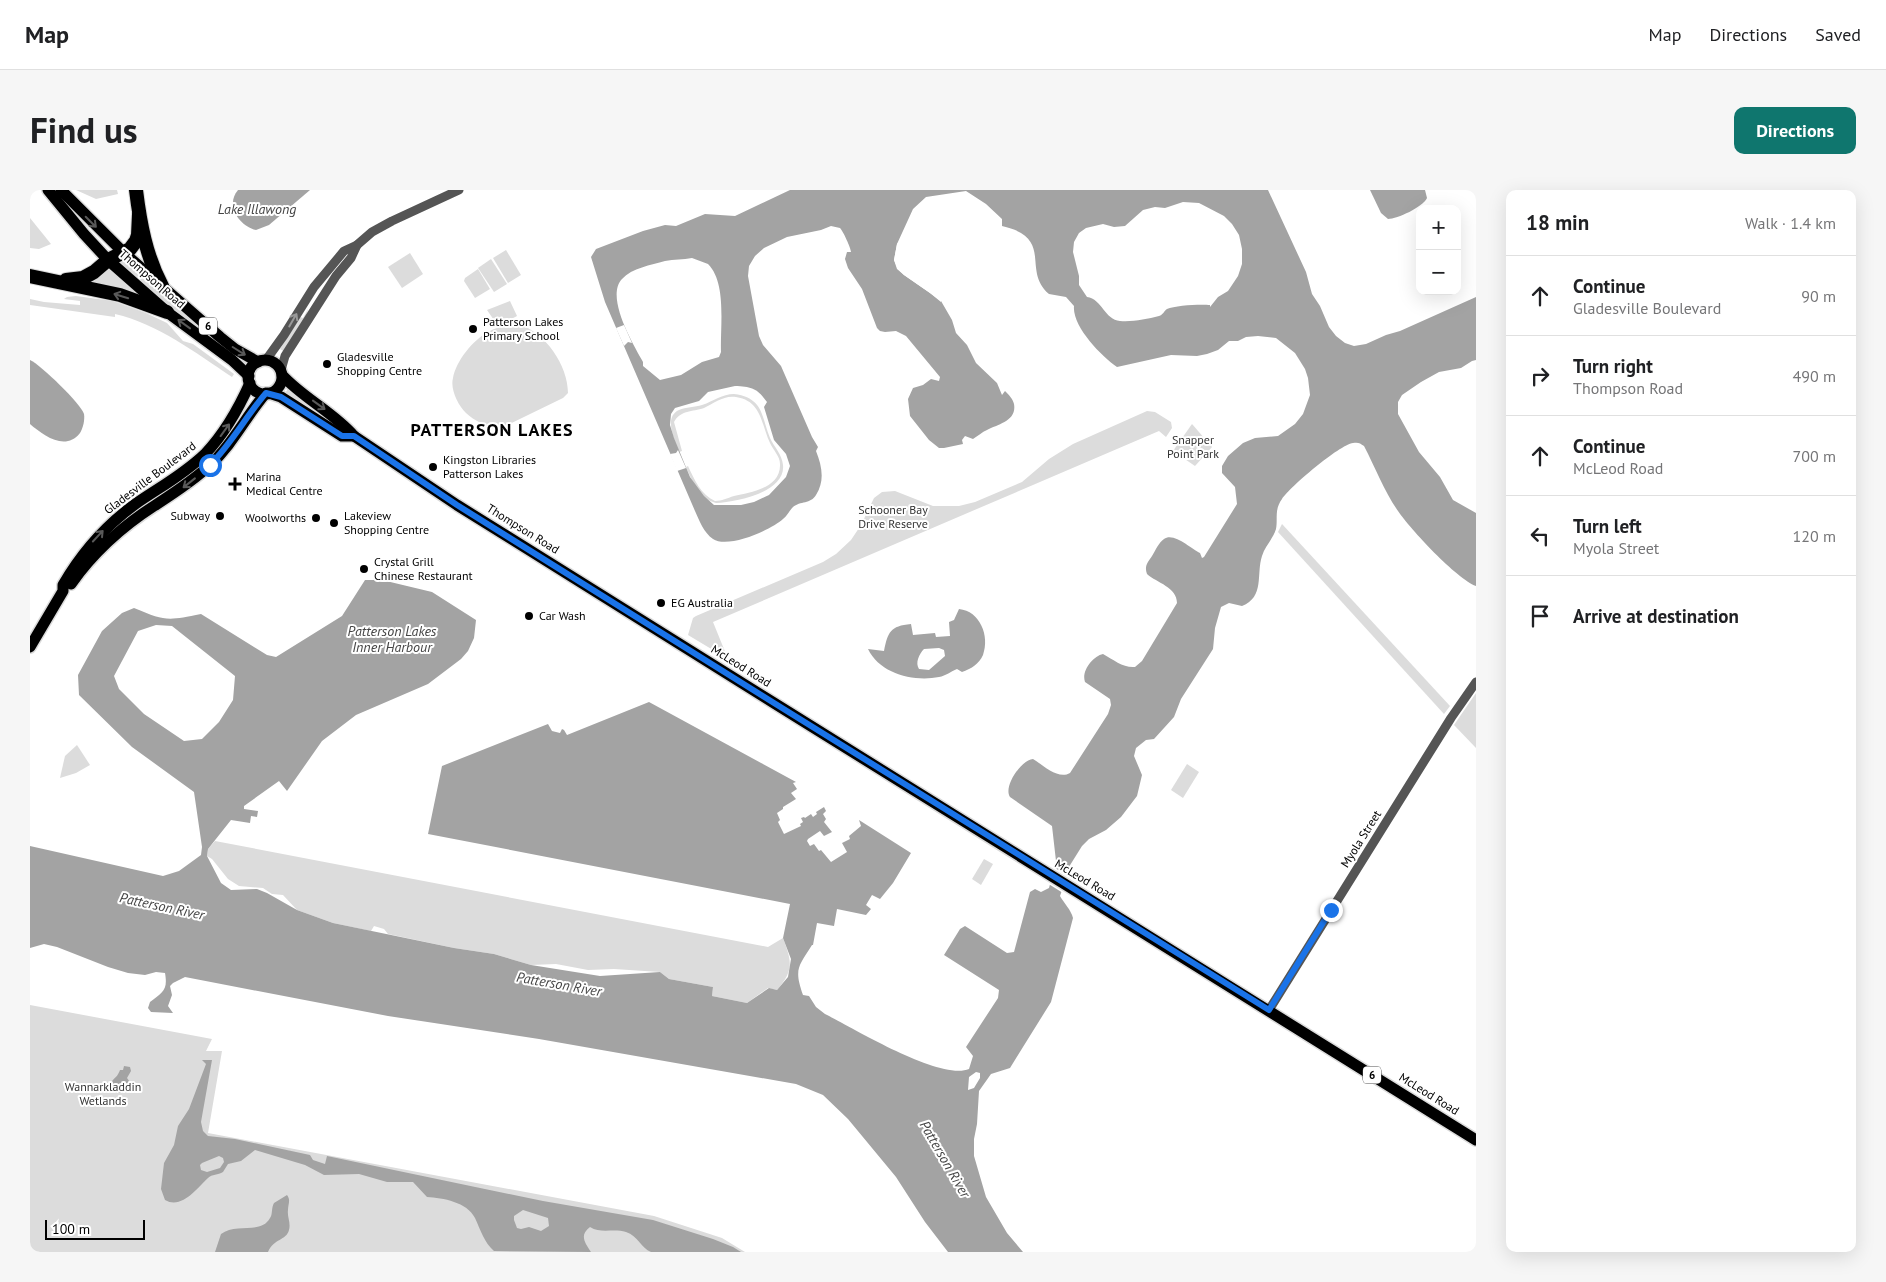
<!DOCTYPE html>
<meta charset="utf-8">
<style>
:root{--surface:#fff;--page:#f6f6f6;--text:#202124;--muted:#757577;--line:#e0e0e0;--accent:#0f766e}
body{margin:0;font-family:"PT Sans",sans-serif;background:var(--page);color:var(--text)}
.controls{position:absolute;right:15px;top:15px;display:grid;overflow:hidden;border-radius:10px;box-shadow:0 5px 20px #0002}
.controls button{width:45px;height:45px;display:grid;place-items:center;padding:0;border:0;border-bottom:1px solid var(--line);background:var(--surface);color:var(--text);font:25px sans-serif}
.scale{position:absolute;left:15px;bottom:12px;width:100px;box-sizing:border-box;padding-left:5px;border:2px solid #000;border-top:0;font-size:14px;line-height:18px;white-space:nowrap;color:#000;-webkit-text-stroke:4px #fff;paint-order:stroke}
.stop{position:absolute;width:15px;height:15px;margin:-11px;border:4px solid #1a73e8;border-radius:50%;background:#fff}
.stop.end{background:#1a73e8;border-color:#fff;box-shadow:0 1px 5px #0008}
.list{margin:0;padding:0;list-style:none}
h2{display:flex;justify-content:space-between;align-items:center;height:65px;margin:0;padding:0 20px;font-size:21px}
h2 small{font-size:16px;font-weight:400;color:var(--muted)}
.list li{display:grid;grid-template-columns:32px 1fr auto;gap:15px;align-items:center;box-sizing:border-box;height:80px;padding:0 20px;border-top:1px solid var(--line)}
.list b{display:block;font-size:19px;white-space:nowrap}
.list p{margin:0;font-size:16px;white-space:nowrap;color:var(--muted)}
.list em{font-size:16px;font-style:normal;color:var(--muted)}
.icon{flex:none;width:28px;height:28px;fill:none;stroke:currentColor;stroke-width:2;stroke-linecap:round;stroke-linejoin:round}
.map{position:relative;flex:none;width:1446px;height:1062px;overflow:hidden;border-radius:10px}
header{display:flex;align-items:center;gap:30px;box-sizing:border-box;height:70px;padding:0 25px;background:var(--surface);border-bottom:1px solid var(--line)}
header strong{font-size:24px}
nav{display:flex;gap:28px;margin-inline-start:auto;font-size:18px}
.intro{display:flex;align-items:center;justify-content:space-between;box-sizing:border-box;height:120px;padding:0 30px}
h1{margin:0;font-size:35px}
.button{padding:12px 22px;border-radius:10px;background:var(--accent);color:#fff;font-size:18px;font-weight:700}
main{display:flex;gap:30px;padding:0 30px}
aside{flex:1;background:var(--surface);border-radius:10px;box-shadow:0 5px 20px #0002}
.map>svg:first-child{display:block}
</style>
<header>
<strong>Map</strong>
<nav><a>Map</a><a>Directions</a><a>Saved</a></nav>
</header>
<div class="intro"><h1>Find us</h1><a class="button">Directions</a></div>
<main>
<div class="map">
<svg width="1446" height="1062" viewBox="0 0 1446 1062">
<rect width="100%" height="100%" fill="#fff"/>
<g fill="#dcdcdc">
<path d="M46,0h41l1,4 -22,5z"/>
<path d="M0,28l21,26 -12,5 -9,-1z"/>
<path d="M476,60l15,25 -13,8 -15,-25z"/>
<path d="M380,63l13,21 -21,14 -14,-21z"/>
<path d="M461,69l16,25 -13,8 -16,-24z"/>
<path d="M91,70l9,4 119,98 -2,4 -73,-54 -59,-51z"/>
<path d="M79,75l35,33 -61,-14z"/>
<path d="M448,79l12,20 -15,9 -11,-17 1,-3z"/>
<path d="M46,106l37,5 33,12 21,10 16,18 10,3 41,30 -2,3c-36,-24 -74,-53 -117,-63v3l-85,-12v-6l14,3 36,3v-4l-16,-2 3,-2z"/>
<path d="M480,111l7,15 -19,10 -11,-16z"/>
<path d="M278,119l-1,5 -22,38 -5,-3 20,-32 3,1z"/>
<path d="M488,134c27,8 50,41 50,69l-5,5 -66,32c-10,-4 -23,-9 -31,-17 -8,-8 -16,-24 -13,-35 3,-17 20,-38 35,-46 8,-5 20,-7 30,-8z"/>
<path d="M259,198l46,37 -51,-31z"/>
<path d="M704,204c30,4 27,22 36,44 4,9 12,16 13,27 3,27 -46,37 -67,38 -16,-4 -24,-22 -30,-36l2,-1c6,13 13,29 27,35 7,0 12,-3 19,-5 17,-4 47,-8 46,-32 0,-8 -7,-14 -10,-21 -9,-19 -8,-42 -34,-46 -12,-2 -22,6 -32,11 -12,4 -23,2 -30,14l8,29 -3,1c-4,-11 -16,-35 0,-42 7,-3 16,-3 23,-5 12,-4 20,-11 32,-11z"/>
<path d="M1117,221l8,1 16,10 1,6 -6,9 -7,-6 -446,191 15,37 -40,-24 5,-17 3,-2 127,-54 13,-8 15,-14 10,-15 13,-27 8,-6 13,-1 38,15h26l16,-4 47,-20 27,-23 24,-15z"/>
<path d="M1162,234l20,23 -17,19 -22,-15z"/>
<path d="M1252,334l168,182 -6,8 -166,-182z"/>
<path d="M1446,503v55l-22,-23z"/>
<path d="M47,555l13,20 -14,8 -16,5 5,-22z"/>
<path d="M1157,574l12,8 -16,26 -12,-8z"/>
<path d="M185,651l553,106 15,-9c9,24 11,32 -6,52l-9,-2 -21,15 -35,-7 1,-9 -44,-8 -9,-7 -46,-3 -26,1 -32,-6 -25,1 -37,-11 -40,-6 -66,-14 -4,-5 -10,-3 -3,5 -38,-8 -36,-13 -14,-15 -11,-1 -9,-6 -24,-2 -11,-7 -16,-20 -5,-3 1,-7z"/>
<path d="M954,669l9,5 -12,21 -9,-6z"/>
<path d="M0,815l182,34 -6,12h16l-14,82 446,83 68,22 23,14h-715z"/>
</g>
<g fill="#a3a3a3" fill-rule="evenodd">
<path d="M208,0h72l-41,35 -13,5c-17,-4 -31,-25 -18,-40z"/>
<path d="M760,0h478l38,82 6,22 8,12 9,21 7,9 9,7 9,3 12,-2 20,-9 14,-4 76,-34v63l-4,1 -11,7 -22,4 -18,10 -19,13 -4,7v12l21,38 21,25 13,23 23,13v73c-19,-7 -66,-57 -78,-75 -14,-20 -23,-44 -34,-65 -4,-3 -6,-4 -11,-3 -14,2 -63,44 -71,56 -8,11 -4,20 -6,30 -3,10 -11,17 -14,27 -6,18 3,41 -20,50l-13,-3 -8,4 -6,21 -2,21 -32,50 -7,18 -20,22 -8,1 -10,8 -2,8 8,19 -5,21 -16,21 -15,13 -17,9 -7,7 -15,24 1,3 -8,23c4,7 11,14 13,22l-22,84 -41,66 -19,6 -12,17 -2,33 -3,15v17l12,41 21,36 16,19h-75l-23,-30 -29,-45 -48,-58 -25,-24 -27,-11 -257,-45 -151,-23 -203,-39 -12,6 -3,3 2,9 -4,11 5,7 -22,-1 -3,-4 2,-6c13,-10 18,-12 15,-29l-9,-1 -11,3 -17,-2 -20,-6 -51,-20 -13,-3 -14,4v-102l133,30 16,-5 22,-16 1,-8 -8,-55 -62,-45 -53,-52 -1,-20 24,-44 20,-18 12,-5c31,13 33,13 67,6l66,41 9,2 66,-41 23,-36h17l50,12 44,28 -2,18 -6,13 -7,8 -33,25 -72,31 -34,26 -35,50 -8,-10 -35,25v3l14,2 -1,6 -6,-1 -1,7 -19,-3 -23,29 -1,7 14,27 10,7 26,-1 10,4 30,17 36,13 121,25 40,6 37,11 69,11 60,-4 9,7 44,8 -1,9 35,7 22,-15 8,2 11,-13 3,-18 -8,-21 7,-34 -362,-70 14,-68 106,-42 4,7 8,2 2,-4 2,1 3,5 82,-33 147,80 -3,1 4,6 -6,4 5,6 -13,8v2l-6,4 3,7 -2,2 6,12 17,-8 -1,-2 3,-2 -2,-4 3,-1 1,1 6,-4 2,3 4,-3 -1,-2 8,-5 2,4 -3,3 3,5 -2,3 8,10 -8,4 -4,-5 -12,8 -1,2 3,5 4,-2 5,7 2,-1 10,12 16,-10 -5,-9 8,-4 -1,-3 12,-10 -2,-6 52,33 -18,30 -13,16 -8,-4 -6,10 5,4 -5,6 -29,-6 -3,17 -17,-3 -4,22h-1c-14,22 -18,24 -9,50l6,1 7,11 9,7c28,14 115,67 144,55l4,-13 -7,-9 32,-49 1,-8 -55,-35 16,-26 5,-3 42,27 7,-1 16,-60 5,-3 6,3 8,-4 7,-27 -4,-35 -42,-29c-7,-10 11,-37 23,-38 10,6 25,21 37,14l38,-59 3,-9 -1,-6 -25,-17c-4,-11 8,-26 18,-28 11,6 20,14 32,13l7,-6 35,-58c0,-16 -20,-20 -30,-29 -3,-8 1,-12 5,-18 3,-5 7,-14 12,-17 10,-7 27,10 36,14l2,5 2,-1 33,-53 -2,-17 -13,-14v-7l6,-10 15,-13 12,-5 23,-2 17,-12 8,-10 7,-19 -2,-17 -3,-9 -10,-16 -19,-15 -18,-2 -12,1 -8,4h-9l-11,9 -11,4 -10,2 -26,-1 -54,12c-16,-11 -45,-41 -43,-61l-8,-9 -17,-3c-28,-24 6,-56 -47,-68v-7l-16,-15 -20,-13 -40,6 -13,12 -16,35 -3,16 4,9 6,6 26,18 11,8 11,19 4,13 11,12 9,18 21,20 5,12 3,-4c4,4 8,8 9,13 3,17 -16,20 -27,26 -5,2 -9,6 -14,9l-8,-3 -3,4 1,4 -19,4h-5l-10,-8 -19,-24 -2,-17 5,-11 10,-3 8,-6 8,2 1,-4 -34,-41 -10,-5 -11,1 -5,-1 -3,-3 -15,-39 -14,-21 -3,-9 2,-7h4c0,-4 -8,-21 -11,-24 -3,-1 -6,-1 -9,-2l-10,4 -34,7 -23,11 -9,8 -6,10 -1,10 11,60 4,9 18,21 31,71 6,10 -2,4c6,15 9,30 0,44 -5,9 -16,6 -23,12 -4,4 -6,9 -10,12 -12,11 -55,30 -70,20 -9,-6 -14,-19 -18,-28l-90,-209 -14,-45 5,-8 47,-18 22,-6 11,1 29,-12 30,2zM1153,12l16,1 25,13 8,8 7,11 3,14v15l-4,12 -10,15 -10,6 -8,10v-2c-8,-1 -35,0 -43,4 -3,2 -4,6 -8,7 -12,3 -26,6 -39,5 -15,-1 -18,-22 -33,-24l-8,-12v-9l-6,-24 1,-10 5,-9 7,-5 17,-4 11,3 11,-1 18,-16 12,-3 10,1zM662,68l16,6c19,19 12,63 13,88l-2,5 -17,5 -21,13 -21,5 -17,-14v-4c-10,-18 -38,-65 -21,-83 10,-11 29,-14 43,-18 9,-2 18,-1 27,-3zM705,196c17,1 22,2 32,16l-3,5 10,33 12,14 4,12 -4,11 -17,18 -15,7 -13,3h-27l-10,-9 -14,-19 -16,-39 -4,-13 1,-11 4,-6 24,-7 9,-9zM126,435l16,1 63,50 -2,24 -14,22 -17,17 -18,2 -40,-27 -25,-25 -5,-13 24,-45zM946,882l4,1v5l-6,10 -6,2 1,-13z"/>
<path d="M1340,0h55l2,8c-4,9 -30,21 -39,21l-7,-6z"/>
<path d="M0,170c11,5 51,44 54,54 1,6 -1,14 -4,19 -15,19 -37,2 -50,-9z"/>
<path d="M929,419c21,2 31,27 24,46 -4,9 -12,14 -21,17l-5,-3c-6,2 -11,7 -18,8 -25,5 -59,-3 -71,-28l16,2c4,-19 6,-25 27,-27l2,11 22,-2 1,4 14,-1 -1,-14 5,-2zM909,458l5,2 1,6 -16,14 -10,-1c-4,-6 0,-15 5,-20z"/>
<path d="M172,870h10l-11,62 2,9 5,5 27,3 75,16 3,5 12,4 2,-8 216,45 110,19 60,19 20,8 8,5h-90c-10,-4 -13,-16 -25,-20 -12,-4 -25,2 -36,-5 -11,8 -5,16 1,25l-97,-1c-10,-9 -13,-20 -19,-33 -8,-16 -32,-20 -48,-21l-14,-15h-26l-28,-8 -35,1 -19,-10 -50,-15 -14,11 -13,3 -5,8c-5,3 -11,2 -15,6 -10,9 -26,32 -43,22l-4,-11 3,-26 10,-18 4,-19 11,-17 17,-45zM189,966l4,2 1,4 -4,6 -13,4 -6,-2 -1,-5 2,-2zM493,1020l25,8 1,8 -8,5 -12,-4 -8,2 -4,-1 -3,-8v-4z"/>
<path d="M94,876l6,1 1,4 -4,7 7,10 -8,-3 -5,8h-5c-11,-14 0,-11 4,-23h3z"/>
<path d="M257,1005c4,5 1,9 1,15 -1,7 3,13 1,20 -3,11 -15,8 -21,22h-53l6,-18c15,-12 40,1 49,-16 3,-4 1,-10 4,-15z"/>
</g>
<g fill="#fff">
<path d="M874,46l-4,7 -4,11 1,11 10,11 6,2 10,9 16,10 2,3v2l-11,-9 -26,-18 -7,-6 -3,-9 3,-16z"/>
<path d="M594,135l8,18 -4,-1 -4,4 -8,-18z"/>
<path d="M648,260l8,18 -9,3 -7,-17 6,-1z"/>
<path d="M1022,676l17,11 -6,16 -16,-10z"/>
</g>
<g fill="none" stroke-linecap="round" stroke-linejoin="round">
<defs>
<g id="major">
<path d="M18,0l36,44 24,26 59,52 65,48 17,16"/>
<path d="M31,0l62,62 97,85 15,12 23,13"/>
<circle cx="235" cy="187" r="17"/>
<path d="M252,185c21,23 51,37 72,61l103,69 317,198 702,437"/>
<path d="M239,203l12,4 61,39h12"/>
<path d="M41,394c22,-31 52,-58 83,-78 20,-13 39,-25 56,-41 23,-21 36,-49 56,-72"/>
<path d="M0,457l33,-56v-6c18,-31 41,-58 71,-80 24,-17 48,-29 71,-51 20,-21 33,-44 45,-71"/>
</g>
<g id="highway">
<path d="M106,0c4,33 10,66 26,96"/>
<path d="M0,86l90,19 47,17"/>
<path d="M36,90l17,-2 11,-6 14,-12 22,-11 6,-8 2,-6 1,-21"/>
</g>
</defs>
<use href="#major" stroke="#dbdbdb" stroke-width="14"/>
<use href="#highway" stroke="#dbdbdb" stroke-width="16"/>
<g stroke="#555" stroke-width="9">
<path d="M236,170l18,-25 30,-48 30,-36 13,-6 15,-13 20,-11 67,-31"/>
<path d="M251,180l4,-14 51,-80 15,-18 6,-13"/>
<path d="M1239,820l182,-292 25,-36"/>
</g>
<use href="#major" stroke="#000" stroke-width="11"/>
<use href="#highway" stroke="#000" stroke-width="14"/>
</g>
<defs><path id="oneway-shaft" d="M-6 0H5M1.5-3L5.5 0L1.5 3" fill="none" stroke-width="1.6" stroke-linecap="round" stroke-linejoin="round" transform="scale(1.25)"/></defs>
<g stroke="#595959">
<use href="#oneway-shaft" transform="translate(61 32) rotate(45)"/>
<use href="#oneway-shaft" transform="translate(91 106) rotate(-163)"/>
<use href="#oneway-shaft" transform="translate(154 134) rotate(-144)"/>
<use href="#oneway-shaft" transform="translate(209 161) rotate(32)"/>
<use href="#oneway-shaft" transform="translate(289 215) rotate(36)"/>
<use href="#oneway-shaft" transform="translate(195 240) rotate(-54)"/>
<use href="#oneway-shaft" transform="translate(159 293) rotate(142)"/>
<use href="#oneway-shaft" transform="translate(68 346) rotate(-47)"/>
</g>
<use stroke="#999" href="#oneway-shaft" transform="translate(263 130) rotate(-60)"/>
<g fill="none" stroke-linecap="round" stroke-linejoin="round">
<path stroke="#1a73e8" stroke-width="6" d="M180,275c22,-22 36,-49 56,-72l15,4 61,39h12l103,69 317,198 495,307 62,-100"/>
</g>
<g fill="#000" stroke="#fff" stroke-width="2">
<circle cx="443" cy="139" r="5"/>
<circle cx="297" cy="174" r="5"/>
<circle cx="403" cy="277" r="5"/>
<path d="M202.5 286.5h5v5h5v5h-5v5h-5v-5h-5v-5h5z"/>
<circle cx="190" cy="326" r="5"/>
<circle cx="286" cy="328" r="5"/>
<circle cx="304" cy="333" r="5"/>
<circle cx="334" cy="379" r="5"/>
<circle cx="631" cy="413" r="5"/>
<circle cx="499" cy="426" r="5"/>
</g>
<g text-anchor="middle" stroke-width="4" stroke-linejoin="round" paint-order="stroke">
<g fill="#fff" stroke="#4c4c4c" stroke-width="1">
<rect x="169" y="127.5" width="18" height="17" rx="4"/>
<rect x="1333" y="876.5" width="18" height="17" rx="4"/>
</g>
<g font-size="11" font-weight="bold" fill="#000">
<text x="178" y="140">6</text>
<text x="1342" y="889">6</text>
</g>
<g font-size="12" fill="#000" stroke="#fff">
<text transform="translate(122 89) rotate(41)" y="4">Thompson Road</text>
<text transform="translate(120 288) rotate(-37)" y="4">Gladesville Boulevard</text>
<text transform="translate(493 339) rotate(32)" y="4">Thompson Road</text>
<text transform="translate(711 476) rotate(32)" y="4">McLeod Road</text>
<text transform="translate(1331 649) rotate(-58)" y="4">Myola Street</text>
<text transform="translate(1055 690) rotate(31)" y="4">McLeod Road</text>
<text transform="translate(1399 904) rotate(32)" y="4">McLeod Road</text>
</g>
<g font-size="12" fill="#000" stroke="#fff" text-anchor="start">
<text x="453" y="136">Patterson Lakes<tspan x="453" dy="14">Primary School</tspan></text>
<text x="307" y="171">Gladesville<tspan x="307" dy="14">Shopping Centre</tspan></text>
<text x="413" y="274">Kingston Libraries<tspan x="413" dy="14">Patterson Lakes</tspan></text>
<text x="216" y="291">Marina<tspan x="216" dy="14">Medical Centre</tspan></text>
<text x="180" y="330" text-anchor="end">Subway</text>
<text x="314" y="330">Lakeview<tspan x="314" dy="14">Shopping Centre</tspan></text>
<text x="276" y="332" text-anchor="end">Woolworths</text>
<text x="344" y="376">Crystal Grill<tspan x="344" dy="14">Chinese Restaurant</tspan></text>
<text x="641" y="417">EG Australia</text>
<text x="509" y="430">Car Wash</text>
</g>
<g font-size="12" fill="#333" stroke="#fff">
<text x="1163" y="254">Snapper<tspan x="1163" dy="14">Point Park</tspan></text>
<text x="863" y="324">Schooner Bay<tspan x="863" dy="14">Drive Reserve</tspan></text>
<text x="73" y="901">Wannarkladdin<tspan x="73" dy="14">Wetlands</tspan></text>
</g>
<g font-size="14" font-style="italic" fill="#444" stroke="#fff">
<text x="227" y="24">Lake Illawong</text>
<text x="362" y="446">Patterson Lakes<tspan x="362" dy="16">Inner Harbour</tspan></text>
<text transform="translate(132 716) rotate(12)" y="5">Patterson River</text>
<text transform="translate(529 794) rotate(10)" y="5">Patterson River</text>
<text transform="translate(915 969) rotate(60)" y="5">Patterson River</text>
</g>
<g font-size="18" font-weight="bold" letter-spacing="1" fill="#000" stroke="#fff">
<text x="462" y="246">PATTERSON LAKES</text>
</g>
</g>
</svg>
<div class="controls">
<button>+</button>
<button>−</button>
</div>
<div class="scale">100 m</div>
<div class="stop" style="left:180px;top:275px"></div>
<div class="stop end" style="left:1301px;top:720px"></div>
</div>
<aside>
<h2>18 min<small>Walk · 1.4 km</small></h2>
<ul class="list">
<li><svg class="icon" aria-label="ahead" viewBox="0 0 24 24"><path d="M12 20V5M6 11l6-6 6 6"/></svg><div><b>Continue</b><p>Gladesville Boulevard</p></div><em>90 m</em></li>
<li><svg class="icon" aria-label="right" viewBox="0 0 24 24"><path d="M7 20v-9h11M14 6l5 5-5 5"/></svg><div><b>Turn right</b><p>Thompson Road</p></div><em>490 m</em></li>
<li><svg class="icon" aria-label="ahead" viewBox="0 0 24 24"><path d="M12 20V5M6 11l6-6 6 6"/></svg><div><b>Continue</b><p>McLeod Road</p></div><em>700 m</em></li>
<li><svg class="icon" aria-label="left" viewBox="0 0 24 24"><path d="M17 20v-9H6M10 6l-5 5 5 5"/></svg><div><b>Turn left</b><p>Myola Street</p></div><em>120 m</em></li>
<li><svg class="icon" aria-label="arrive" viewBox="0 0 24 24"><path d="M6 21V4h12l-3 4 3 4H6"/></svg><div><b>Arrive at destination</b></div></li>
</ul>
</aside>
</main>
